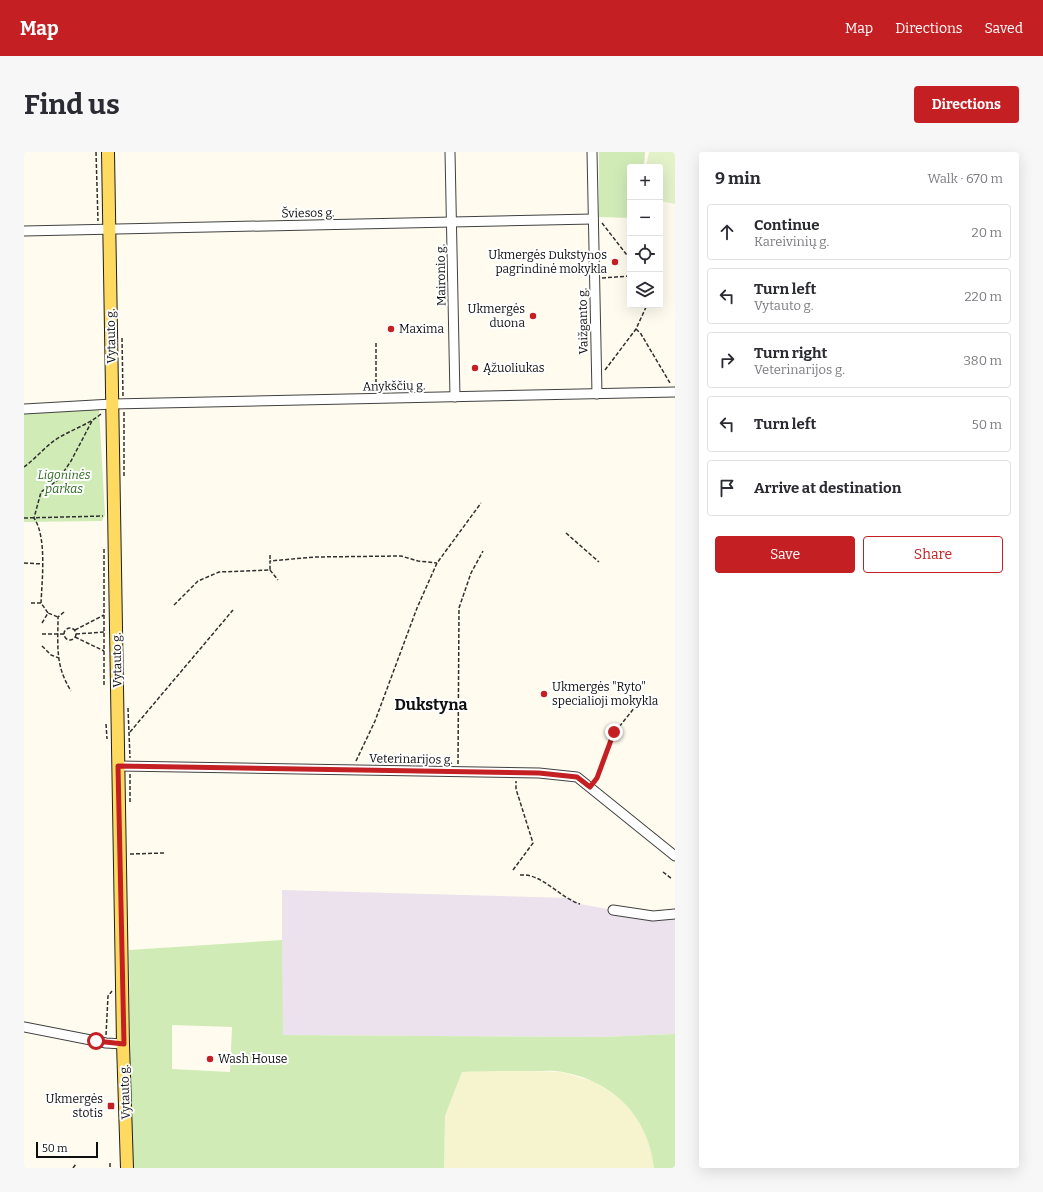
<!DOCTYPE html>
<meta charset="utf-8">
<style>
:root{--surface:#fff;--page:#f7f7f7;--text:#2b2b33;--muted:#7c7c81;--line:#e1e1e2;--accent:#c42024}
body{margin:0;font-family:Bitter,serif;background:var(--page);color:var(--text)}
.controls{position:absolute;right:12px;top:12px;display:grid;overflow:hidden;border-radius:4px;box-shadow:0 4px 16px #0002}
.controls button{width:36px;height:36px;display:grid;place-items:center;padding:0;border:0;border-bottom:1px solid var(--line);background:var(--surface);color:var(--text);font:20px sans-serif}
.scale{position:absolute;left:12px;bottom:10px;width:62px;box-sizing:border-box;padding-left:4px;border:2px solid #0e0e0e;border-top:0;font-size:11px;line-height:14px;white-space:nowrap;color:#0e0e0e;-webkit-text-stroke:3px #fff;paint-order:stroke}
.stop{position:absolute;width:12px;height:12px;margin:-9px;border:3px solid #c42024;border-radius:50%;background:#fff}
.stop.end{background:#c42024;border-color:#fff;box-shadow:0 1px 4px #0008}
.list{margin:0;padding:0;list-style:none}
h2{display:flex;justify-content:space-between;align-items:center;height:52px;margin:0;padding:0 16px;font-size:17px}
h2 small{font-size:13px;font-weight:400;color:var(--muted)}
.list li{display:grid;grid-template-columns:26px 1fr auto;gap:12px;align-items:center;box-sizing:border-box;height:56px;margin:0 8px 8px;padding:0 8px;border:1px solid var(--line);border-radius:4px}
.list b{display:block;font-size:15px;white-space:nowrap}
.list p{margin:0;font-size:13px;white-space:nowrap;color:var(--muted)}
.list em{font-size:13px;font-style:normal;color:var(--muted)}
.actions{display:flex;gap:8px;padding:12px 16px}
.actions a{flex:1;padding:9px 0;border:1px solid var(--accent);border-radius:4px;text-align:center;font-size:14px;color:var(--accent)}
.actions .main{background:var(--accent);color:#fff}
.icon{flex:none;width:22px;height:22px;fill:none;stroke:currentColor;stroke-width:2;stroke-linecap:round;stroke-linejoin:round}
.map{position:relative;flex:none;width:651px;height:1016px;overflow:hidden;border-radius:4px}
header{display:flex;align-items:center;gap:24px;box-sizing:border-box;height:56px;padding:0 20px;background:var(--accent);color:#fff}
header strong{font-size:19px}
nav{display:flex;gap:22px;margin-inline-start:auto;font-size:14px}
.intro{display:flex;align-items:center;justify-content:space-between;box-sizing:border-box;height:96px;padding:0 24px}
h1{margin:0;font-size:28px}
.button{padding:10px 18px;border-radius:4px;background:var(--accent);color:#fff;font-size:14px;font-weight:700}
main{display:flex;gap:24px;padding:0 24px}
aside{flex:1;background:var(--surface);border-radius:4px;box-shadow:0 4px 16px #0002}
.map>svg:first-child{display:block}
</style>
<header>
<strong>Map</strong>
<nav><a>Map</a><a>Directions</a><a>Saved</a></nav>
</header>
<div class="intro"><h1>Find us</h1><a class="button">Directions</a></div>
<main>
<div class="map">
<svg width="651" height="1016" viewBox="0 0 651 1016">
<rect width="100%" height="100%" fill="#fffcef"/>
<path fill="#ece2ed" d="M258,738l288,8 10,6 33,6 62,4v120l-75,3 -318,-2z"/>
<path fill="#f6f4ce" d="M473,918l65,2 33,10 28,18 18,23 11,30 2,15h-210l1,-52 17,-44z"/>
<g fill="#d1ebb7" fill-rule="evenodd">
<path d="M575,0h46l-1,15h-14v51l-31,-1z"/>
<path d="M75,257l6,106 -3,6 -78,1v-111z"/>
<path d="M258,788l1,95 317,2 75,-3v134h-21c-6,-52 -40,-86 -91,-96 -9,-2 -19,-1 -28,-1 -24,0 -48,0 -73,1l-17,44 -1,52h-312l-3,-218zM148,873l60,2 -2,45 -58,-3z"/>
</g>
<path fill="#e3f2c9" d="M625,0h26v52l-15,-3v-34h-14z"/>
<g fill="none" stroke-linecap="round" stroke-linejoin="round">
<defs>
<g id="minor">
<path d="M426,0l5,245"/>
<path d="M568,0l5,242"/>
<path d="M0,79l569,-12"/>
<path d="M0,257l88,-5 563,-12"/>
<path d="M95,614l420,7 38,4 98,79"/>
<path d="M589,758l40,6 22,-2"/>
<path d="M0,875l82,16 17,1"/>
</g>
<path id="major" d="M84,0l15,892 4,124"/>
</defs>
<use href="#minor" stroke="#414141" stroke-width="11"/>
<use href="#major" stroke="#1f1f1f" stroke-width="14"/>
<g stroke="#303030" stroke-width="1.5" stroke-dasharray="4 2" stroke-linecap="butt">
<path d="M72,0l2,69"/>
<path d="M578,71l28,36"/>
<path d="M578,126l28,-2"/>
<path d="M612,177l5,5 29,49"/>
<path d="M98,186l1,58"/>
<path d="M352,191v48"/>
<path d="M581,218l31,-41 11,-24"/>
<path d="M100,260v66"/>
<path d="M0,315c11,-8 20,-19 31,-27 15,-10 33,-15 46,-26"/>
<path d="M0,366l79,-2"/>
<path d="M542,381l33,29"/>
<path d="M80,397v138"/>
<path d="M246,403v6"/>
<path d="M0,411l19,1"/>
<path d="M246,418l8,10"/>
<path d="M7,451h10l7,10"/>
<path d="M17,451c1,-23 6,-66 -7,-85l7,-26 17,-12 13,-19 21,-40"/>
<path d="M150,453l24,-24 21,-9 51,-2v-9l45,-4 86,-1 17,5 19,2"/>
<path d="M40,460l-6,5c0,30 -3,48 13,74"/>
<path d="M18,471l6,-10 10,4"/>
<circle cx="46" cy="482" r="6"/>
<path d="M51,478l29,-15"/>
<path d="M18,482h22"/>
<path d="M52,482l29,-2"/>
<path d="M51,485l29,14"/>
<path d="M18,494l9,9 8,3"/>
<path d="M104,556l2,50"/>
<path d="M82,572l1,15"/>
<path d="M106,580l103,-122"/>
<path d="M332,609l19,-40 42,-113 20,-45 44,-60"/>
<path d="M434,612l1,-156 12,-35 12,-22"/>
<path d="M106,622v30"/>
<path d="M571,629l20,-49 20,-25"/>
<path d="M106,702l34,-1"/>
<path d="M489,718l20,-27 -17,-54v-8"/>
<path d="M639,720l9,7"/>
<path d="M496,723c22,-2 40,23 60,29"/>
<path d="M82,883l2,-39 4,-5"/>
<path d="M86,1011v5"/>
<path d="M49,1016l3,-4"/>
</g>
<use href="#minor" stroke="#fff" stroke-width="9"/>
<use href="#major" stroke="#fedb60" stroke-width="12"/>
</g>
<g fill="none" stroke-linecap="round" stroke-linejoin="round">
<path stroke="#c42024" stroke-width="5" d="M72,889l28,3 -6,-278 421,7 38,4 13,10 7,-9 17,-46"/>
</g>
<g fill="#c42024" stroke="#fff" stroke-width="1.5">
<circle cx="591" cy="110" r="4"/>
<circle cx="509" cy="164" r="4"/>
<circle cx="367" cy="177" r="4"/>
<circle cx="451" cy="216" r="4"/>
<circle cx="520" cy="542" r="4"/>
<circle cx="186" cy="907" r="4"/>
<rect x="83" y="950" width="8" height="8" rx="2"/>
</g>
<g text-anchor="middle" stroke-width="4" stroke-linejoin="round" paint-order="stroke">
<g font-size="12" fill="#0e0e0e" stroke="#fff">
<text transform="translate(284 61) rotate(-1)" y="4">Šviesos g.</text>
<text transform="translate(417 123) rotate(-91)" y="4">Maironio g.</text>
<text transform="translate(559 169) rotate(-91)" y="4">Vaižganto g.</text>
<text transform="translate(87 184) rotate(-91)" y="4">Vytauto g.</text>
<text transform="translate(370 234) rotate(-1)" y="4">Anykščių g.</text>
<text transform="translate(93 508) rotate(-91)" y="4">Vytauto g.</text>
<text transform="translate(387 607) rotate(1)" y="4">Veterinarijos g.</text>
<text transform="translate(101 940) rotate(-92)" y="4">Vytauto g.</text>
</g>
<g font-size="12" fill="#0e0e0e" stroke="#fff" text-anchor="start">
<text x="583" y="107" text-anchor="end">Ukmergės Dukstynos<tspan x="583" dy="14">pagrindinė mokykla</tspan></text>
<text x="501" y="161" text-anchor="end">Ukmergės<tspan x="501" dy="14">duona</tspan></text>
<text x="375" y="181">Maxima</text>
<text x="459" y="220">Ąžuoliukas</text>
<text x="528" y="539">Ukmergės "Ryto"<tspan x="528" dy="14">specialioji mokykla</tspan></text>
<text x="194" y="911">Wash House</text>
<text x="79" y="951" text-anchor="end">Ukmergės<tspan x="79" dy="14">stotis</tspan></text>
</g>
<g font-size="12" font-style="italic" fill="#2a691b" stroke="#fff">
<text x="40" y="327">Ligoninės<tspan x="40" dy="14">parkas</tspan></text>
</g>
<g font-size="16" font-weight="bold" fill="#0e0e0e" stroke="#fff">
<text x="407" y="558">Dukstyna</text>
</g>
</g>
</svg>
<div class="controls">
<button>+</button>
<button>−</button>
<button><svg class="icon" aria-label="locate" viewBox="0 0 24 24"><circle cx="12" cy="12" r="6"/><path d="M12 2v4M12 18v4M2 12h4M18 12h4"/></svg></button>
<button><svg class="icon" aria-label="layers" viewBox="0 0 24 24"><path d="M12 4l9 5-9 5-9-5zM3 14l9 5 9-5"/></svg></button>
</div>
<div class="scale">50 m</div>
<div class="stop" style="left:72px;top:889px"></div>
<div class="stop end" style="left:590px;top:580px"></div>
</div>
<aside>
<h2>9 min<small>Walk · 670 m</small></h2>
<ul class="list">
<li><svg class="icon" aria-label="ahead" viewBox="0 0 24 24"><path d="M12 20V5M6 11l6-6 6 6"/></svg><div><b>Continue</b><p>Kareivinių g.</p></div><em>20 m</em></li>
<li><svg class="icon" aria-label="left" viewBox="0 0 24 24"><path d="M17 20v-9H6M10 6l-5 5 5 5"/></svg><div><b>Turn left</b><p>Vytauto g.</p></div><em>220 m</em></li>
<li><svg class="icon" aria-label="right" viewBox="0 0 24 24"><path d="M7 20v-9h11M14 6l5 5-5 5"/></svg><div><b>Turn right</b><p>Veterinarijos g.</p></div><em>380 m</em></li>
<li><svg class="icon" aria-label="left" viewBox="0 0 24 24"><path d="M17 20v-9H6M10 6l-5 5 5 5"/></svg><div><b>Turn left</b></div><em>50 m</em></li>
<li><svg class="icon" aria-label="arrive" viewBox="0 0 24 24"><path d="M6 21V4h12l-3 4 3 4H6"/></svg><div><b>Arrive at destination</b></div></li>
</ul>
<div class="actions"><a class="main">Save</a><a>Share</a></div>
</aside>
</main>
